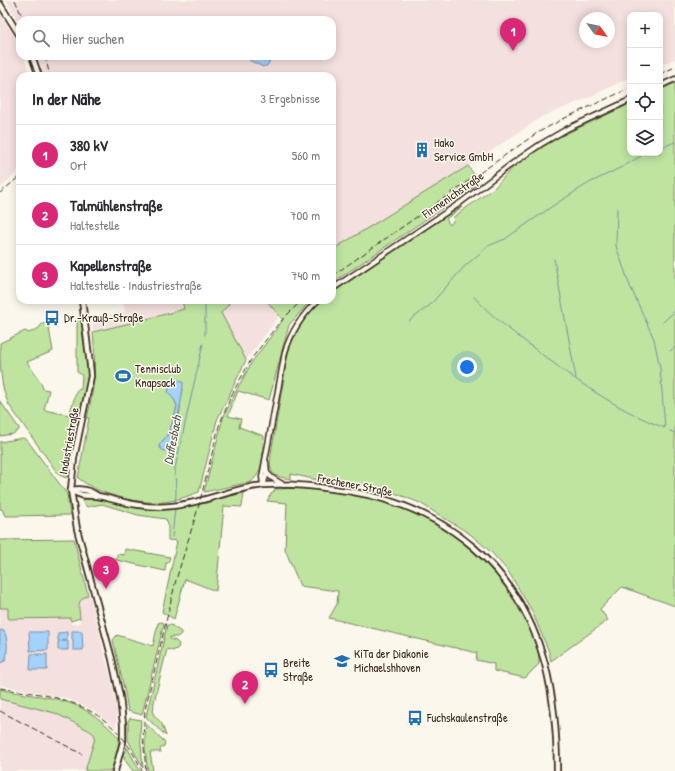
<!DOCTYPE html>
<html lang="de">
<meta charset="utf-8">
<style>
:root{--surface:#fff;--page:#f2f2f3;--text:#2b2b33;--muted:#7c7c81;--line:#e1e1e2;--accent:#db2777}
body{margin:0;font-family:"Patrick Hand",sans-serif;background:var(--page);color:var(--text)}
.controls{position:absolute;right:12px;top:12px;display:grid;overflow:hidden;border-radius:8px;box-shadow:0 2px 10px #0003}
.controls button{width:36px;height:36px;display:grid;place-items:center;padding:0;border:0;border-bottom:1px solid var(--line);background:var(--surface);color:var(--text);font:20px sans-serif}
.compass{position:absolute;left:579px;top:12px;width:36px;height:36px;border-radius:50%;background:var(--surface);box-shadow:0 2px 10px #0003;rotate:123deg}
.you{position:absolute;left:467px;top:367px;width:14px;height:14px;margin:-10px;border:3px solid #fff;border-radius:50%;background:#1a73e8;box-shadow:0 0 0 6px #1a73e833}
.badge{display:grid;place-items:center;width:26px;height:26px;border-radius:50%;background:var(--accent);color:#fff;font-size:13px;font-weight:700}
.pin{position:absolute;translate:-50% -33px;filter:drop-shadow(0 1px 2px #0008)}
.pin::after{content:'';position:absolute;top:21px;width:14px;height:12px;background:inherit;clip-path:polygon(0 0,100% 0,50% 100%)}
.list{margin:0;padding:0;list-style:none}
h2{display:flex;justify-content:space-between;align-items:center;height:52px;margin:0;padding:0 16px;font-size:17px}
h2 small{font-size:13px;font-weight:400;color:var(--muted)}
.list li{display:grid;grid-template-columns:26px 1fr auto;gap:12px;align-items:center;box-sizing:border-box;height:60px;padding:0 16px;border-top:1px solid var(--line)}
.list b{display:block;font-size:15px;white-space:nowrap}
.list p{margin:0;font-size:13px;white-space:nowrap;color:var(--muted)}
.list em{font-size:13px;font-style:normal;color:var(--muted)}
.icon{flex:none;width:22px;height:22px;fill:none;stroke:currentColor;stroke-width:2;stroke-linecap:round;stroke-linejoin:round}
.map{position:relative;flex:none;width:675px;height:771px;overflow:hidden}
.search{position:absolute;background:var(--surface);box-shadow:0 2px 10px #0003;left:16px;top:16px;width:320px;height:44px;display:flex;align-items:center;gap:10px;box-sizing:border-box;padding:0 14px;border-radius:12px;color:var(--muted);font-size:15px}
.panel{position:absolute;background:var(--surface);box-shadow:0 2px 10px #0003;left:16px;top:72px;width:320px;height:232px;border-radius:12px}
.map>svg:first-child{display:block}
</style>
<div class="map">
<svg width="675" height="771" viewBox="0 0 675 771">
<rect width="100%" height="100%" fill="#fbf7ec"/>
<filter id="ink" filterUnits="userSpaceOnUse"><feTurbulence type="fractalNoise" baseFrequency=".025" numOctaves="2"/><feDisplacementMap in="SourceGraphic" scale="8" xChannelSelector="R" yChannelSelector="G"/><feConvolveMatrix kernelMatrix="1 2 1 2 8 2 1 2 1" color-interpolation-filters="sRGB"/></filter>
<g filter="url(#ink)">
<g fill="#f3e0df" fill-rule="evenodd">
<path d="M6,0h669v59l-15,6v-50h-30v62l-42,21 -45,18 -75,50 -136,85v-175h-288l-7,-20h295v-36h-312v5zM585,18h24v24h-24z"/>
<path d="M0,13l17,28 3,6v9h4l6,20h-10v93l-20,19z"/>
<path d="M123,300h59l2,9 -33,9 -58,14 -2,-15 34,-5z"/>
<path d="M227,300h39l13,16 -33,44 -25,-47 8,-9z"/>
<path d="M88,595l2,1 24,96 3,21 -1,14 -21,-16 -28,-13 -67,-13v-77h8v9l2,3 61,-2v6h7l2,-2 -1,-21 2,-2z"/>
<path d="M0,699l55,14 39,21 1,4 -10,33h-85z"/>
</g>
<g fill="#bee4a0" stroke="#7c875f" fill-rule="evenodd">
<path d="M675,83v523l-53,-19 -22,22 8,11 -57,41 -2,-9 -17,-41 -24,-40 -17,-19 -21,-18 -50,-31 -28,-11 -29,-7 -41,-4 -31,-7v5c-20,-3 -22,-5 -20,-25l17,-101c7,-21 18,-38 35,-53h9v-7l15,-10 101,-68 14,-8 -16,12 4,6 4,-5 -2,-2 42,-30 23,-25 14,-9 30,-18 69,-32v49h30v-63z"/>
<path d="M468,166l10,14v4l-146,99v-33z"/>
<path d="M182,300h45l2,4 -8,9 25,47 -29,60 -18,72c-11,4 -24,9 -36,10 -26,2 -64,-7 -85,-24l11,-60h-2c8,-31 9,-55 6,-86l58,-14 33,-9zM183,389l-2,9 -2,20 -15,33 -5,-6 8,-9 7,-17 3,-13 -2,-5 -7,-10z"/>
<path d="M266,300h45l-22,25 -20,75 -31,-9 -10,25 13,3 -2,8 25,9c-2,15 1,35 -13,46l-47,10 19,-74 13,-27 16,-29 31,-42z"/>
<path d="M79,317h2l7,47 -1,20 -19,90 -2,4 -7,-3 -50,-70c-9,-19 -9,-41 -9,-62l25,-12 4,2 10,-5 3,-4 6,-1 5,28 -26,11 14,21 2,6 6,1 -5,20 25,5 8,-25 4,-1 1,-14 -5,-3v-53z"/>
<path d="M0,401l19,27v2l-6,4 -13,2z"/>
<path d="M23,438l4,2 40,54 3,21 -65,1 -3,-7h-2v-67z"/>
<path d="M276,489c97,-5 193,31 243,118 9,16 21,38 20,57l-14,14 -31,-7v-7l-18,-4 1,-7 -148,-35 8,-14 1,-13 -38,-5 -15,-37 2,-46 -20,-2 4,-7z"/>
<path d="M244,493l-2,14 -18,-1 -8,85 -31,-12 -11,40 -12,-7 15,-71 -9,-1v-16l-2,-5 -28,-4 -36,-11 -15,3 -5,-6v-3l17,1 49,11h14l15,-1z"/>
<path d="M74,539l14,56c-12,6 -9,11 -8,23l-9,3 -1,-3 -61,1 -1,-2v-9h-8v-68z"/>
<path d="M125,549l45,8 -2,6h-2l-1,8 -53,-12 5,-1v-4l7,1z"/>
<path d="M162,622l2,1 -1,4 -21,88 -14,-4 -3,-18 -12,-53 4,-5 36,11 5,-23z"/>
<path d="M167,625h4l10,7v2l-4,3h-7v2l6,2 3,3 -1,4 -5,3 -6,-2 -13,53 -1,12 9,10 4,12 -20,-19z"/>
<path d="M0,689c22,6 45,6 67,13 21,7 38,20 52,36l-2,19 -5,14h-27l10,-33 -1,-4 -4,-3 -35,-18 -55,-14z"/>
<path d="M130,718l11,2 -1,13 3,35 -15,-28v-19z"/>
<path d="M146,724l19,18 -1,4 -4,3 1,3h-11l3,19h-5c-3,-15 -4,-31 -2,-47z"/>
<path d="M127,747l13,24h-7l-9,-12z"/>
</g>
<g fill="#a3d2ff" stroke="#798fa5">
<path d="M251,56h21l-5,10h-3l-1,1 -14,-7z"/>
<path d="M178,380l5,2c0,7 -1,12 -2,19 -3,16 -6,31 -11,46l-2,3 -4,1 -4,-3 -1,-3 8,-9 7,-17 3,-13 -2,-5 -7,-9 4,-11z"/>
<path d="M0,630l4,1c4,7 4,23 1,30l-5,2z"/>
<path d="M72,631h10l1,19h-10v-9h1l-2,-2z"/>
<path d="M29,632h19v18l-18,1z"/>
<path d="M67,632v8l-5,1h6v9h-10v-8l2,-1 -2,-1v-7z"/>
<path d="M31,654h6l1,2v-2h4v1l5,-1v16h-17z"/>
</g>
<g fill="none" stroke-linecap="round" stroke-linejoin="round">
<g stroke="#798fa5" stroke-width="1">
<path d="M660,148l15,-6"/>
<path d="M647,154l2,-1"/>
<path d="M554,259l22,119"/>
<path d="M474,297c18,20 40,36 61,52 40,31 82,61 130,79l-5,-60 -6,-29 -24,-53 -14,-40 1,-38"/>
<path d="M204,300l1,7v28"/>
<path d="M409,321l20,-15 35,-39 24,-21 17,-7 52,-36 32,-20 33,-16 19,-11"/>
<path d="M663,322l12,-11"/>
<path d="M670,351l5,-4"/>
<path d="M670,431l5,2"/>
<path d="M175,503l1,-8 -1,-27 28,-124"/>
<path d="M172,537l3,-29"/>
</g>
<defs>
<g id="tertiary">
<path d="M660,86l15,-7"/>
<path d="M332,289l128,-86 49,-37 32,-22 26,-15 63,-29"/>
<path d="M267,473l5,5 12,7"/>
<path d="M264,483l3,-10 -1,-11"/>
<path d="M263,485l-1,-8 23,-125c6,-20 17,-37 33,-52"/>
</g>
<g id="secondary">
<path d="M0,4l20,32"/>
<path d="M32,56l7,20"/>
<path d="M82,300l8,65 1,11 -17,82 -3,32 6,39 35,130 8,38 3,27v18l-8,29"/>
<path d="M71,490c13,9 18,4 32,7 23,6 46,12 69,9 32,-3 61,-18 92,-21 28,-2 56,2 84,6 98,16 171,76 197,173 9,35 12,71 12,107"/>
<path d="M71,490c9,-2 19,0 27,6"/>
</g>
</defs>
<use href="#tertiary" stroke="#3b2a1e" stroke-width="7"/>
<use href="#secondary" stroke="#3b2a1e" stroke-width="8"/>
<use href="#tertiary" stroke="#fbf7ec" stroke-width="4"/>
<use href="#secondary" stroke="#fbf7ec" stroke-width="4.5"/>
<g stroke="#3b2a1e" stroke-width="1" stroke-dasharray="6 3" stroke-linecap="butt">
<path d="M15,0l6,14 4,6"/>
<path d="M45,56l5,20"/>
<path d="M660,74l15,-7"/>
<path d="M0,193l20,-17"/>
<path d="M332,276l205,-143 28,-15 65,-30"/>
<path d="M0,688c15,3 30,4 45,7 48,11 77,30 97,76"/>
<path d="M0,711l82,43"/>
<path d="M146,771l-3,-34 2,-27 31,-130 23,-75 20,-79 12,-30 21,-38 27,-35 23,-23"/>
</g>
</g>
</g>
<defs>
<symbol id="building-bare" viewBox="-9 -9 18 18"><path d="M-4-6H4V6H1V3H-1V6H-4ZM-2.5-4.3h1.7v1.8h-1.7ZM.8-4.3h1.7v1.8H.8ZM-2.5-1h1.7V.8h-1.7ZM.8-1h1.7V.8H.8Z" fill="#1f6fb2" stroke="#fbf7ec" stroke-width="2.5" paint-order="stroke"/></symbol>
<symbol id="bus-bare" viewBox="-9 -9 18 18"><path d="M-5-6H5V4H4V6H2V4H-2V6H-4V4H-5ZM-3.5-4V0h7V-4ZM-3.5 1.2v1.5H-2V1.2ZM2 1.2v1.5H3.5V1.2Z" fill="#1f6fb2" stroke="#fbf7ec" stroke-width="2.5" paint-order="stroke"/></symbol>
<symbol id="stadium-bare" viewBox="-9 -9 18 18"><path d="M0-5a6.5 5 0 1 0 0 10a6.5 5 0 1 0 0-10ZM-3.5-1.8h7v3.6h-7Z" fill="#1f6fb2" stroke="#fbf7ec" stroke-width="2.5" paint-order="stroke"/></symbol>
<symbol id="school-bare" viewBox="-9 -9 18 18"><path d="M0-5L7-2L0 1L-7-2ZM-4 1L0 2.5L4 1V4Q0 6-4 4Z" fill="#1f6fb2" stroke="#fbf7ec" stroke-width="2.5" paint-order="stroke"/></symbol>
</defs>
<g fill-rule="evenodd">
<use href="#building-bare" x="411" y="139" width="22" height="22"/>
<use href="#bus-bare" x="41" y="307" width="22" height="22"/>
<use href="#stadium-bare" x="112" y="365" width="22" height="22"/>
<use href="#school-bare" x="331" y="650" width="22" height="22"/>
<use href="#bus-bare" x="260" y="659" width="22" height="22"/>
<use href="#bus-bare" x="404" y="707" width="22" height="22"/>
</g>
<g text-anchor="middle" stroke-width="3" stroke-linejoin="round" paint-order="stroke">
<g font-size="12" fill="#3b2a1e" stroke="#fbf7ec" text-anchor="start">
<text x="434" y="147">Hako<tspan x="434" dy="14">Service GmbH</tspan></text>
<text x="64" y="322">Dr.-Krauß-Straße</text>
<text x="135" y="373">Tennisclub<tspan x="135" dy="14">Knapsack</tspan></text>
<text x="354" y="658">KiTa der Diakonie<tspan x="354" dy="14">Michaelshhoven</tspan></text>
<text x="283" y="667">Breite<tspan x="283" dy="14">Straße</tspan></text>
<text x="427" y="722">Fuchskaulenstraße</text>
</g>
<g font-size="12" fill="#3b2a1e" stroke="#fbf7ec">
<text transform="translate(453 195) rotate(-35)" y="4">Firmenichstraße</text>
<text transform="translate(69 441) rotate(-80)" y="4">Industriestraße</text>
<text transform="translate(355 485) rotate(11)" y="4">Frechener Straße</text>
</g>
<g font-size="13" font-style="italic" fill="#555456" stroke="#fbf7ec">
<text transform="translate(172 440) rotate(-79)" y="5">Duffesbach</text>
</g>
</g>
</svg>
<div class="controls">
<button>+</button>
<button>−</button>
<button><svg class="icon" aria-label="locate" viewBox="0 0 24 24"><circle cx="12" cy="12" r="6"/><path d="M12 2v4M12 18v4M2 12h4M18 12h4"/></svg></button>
<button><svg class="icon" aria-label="layers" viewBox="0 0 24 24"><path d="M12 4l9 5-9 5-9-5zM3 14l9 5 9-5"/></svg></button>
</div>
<svg class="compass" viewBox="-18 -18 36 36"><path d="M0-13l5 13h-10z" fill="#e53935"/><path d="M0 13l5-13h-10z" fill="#7c7c81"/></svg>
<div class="you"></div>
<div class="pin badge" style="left:513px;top:51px">1</div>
<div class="pin badge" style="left:245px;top:704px">2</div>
<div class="pin badge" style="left:106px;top:589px">3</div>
<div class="search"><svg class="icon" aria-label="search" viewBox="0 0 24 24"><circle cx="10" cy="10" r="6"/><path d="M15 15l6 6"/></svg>Hier suchen</div>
<section class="panel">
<h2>In der Nähe<small>3 Ergebnisse</small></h2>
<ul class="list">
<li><span class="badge">1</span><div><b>380 kV</b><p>Ort</p></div><em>560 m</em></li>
<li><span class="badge">2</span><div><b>Talmühlenstraße</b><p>Haltestelle</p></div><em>700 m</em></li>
<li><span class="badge">3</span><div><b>Kapellenstraße</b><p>Haltestelle · Industriestraße</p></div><em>740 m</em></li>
</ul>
</section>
</div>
